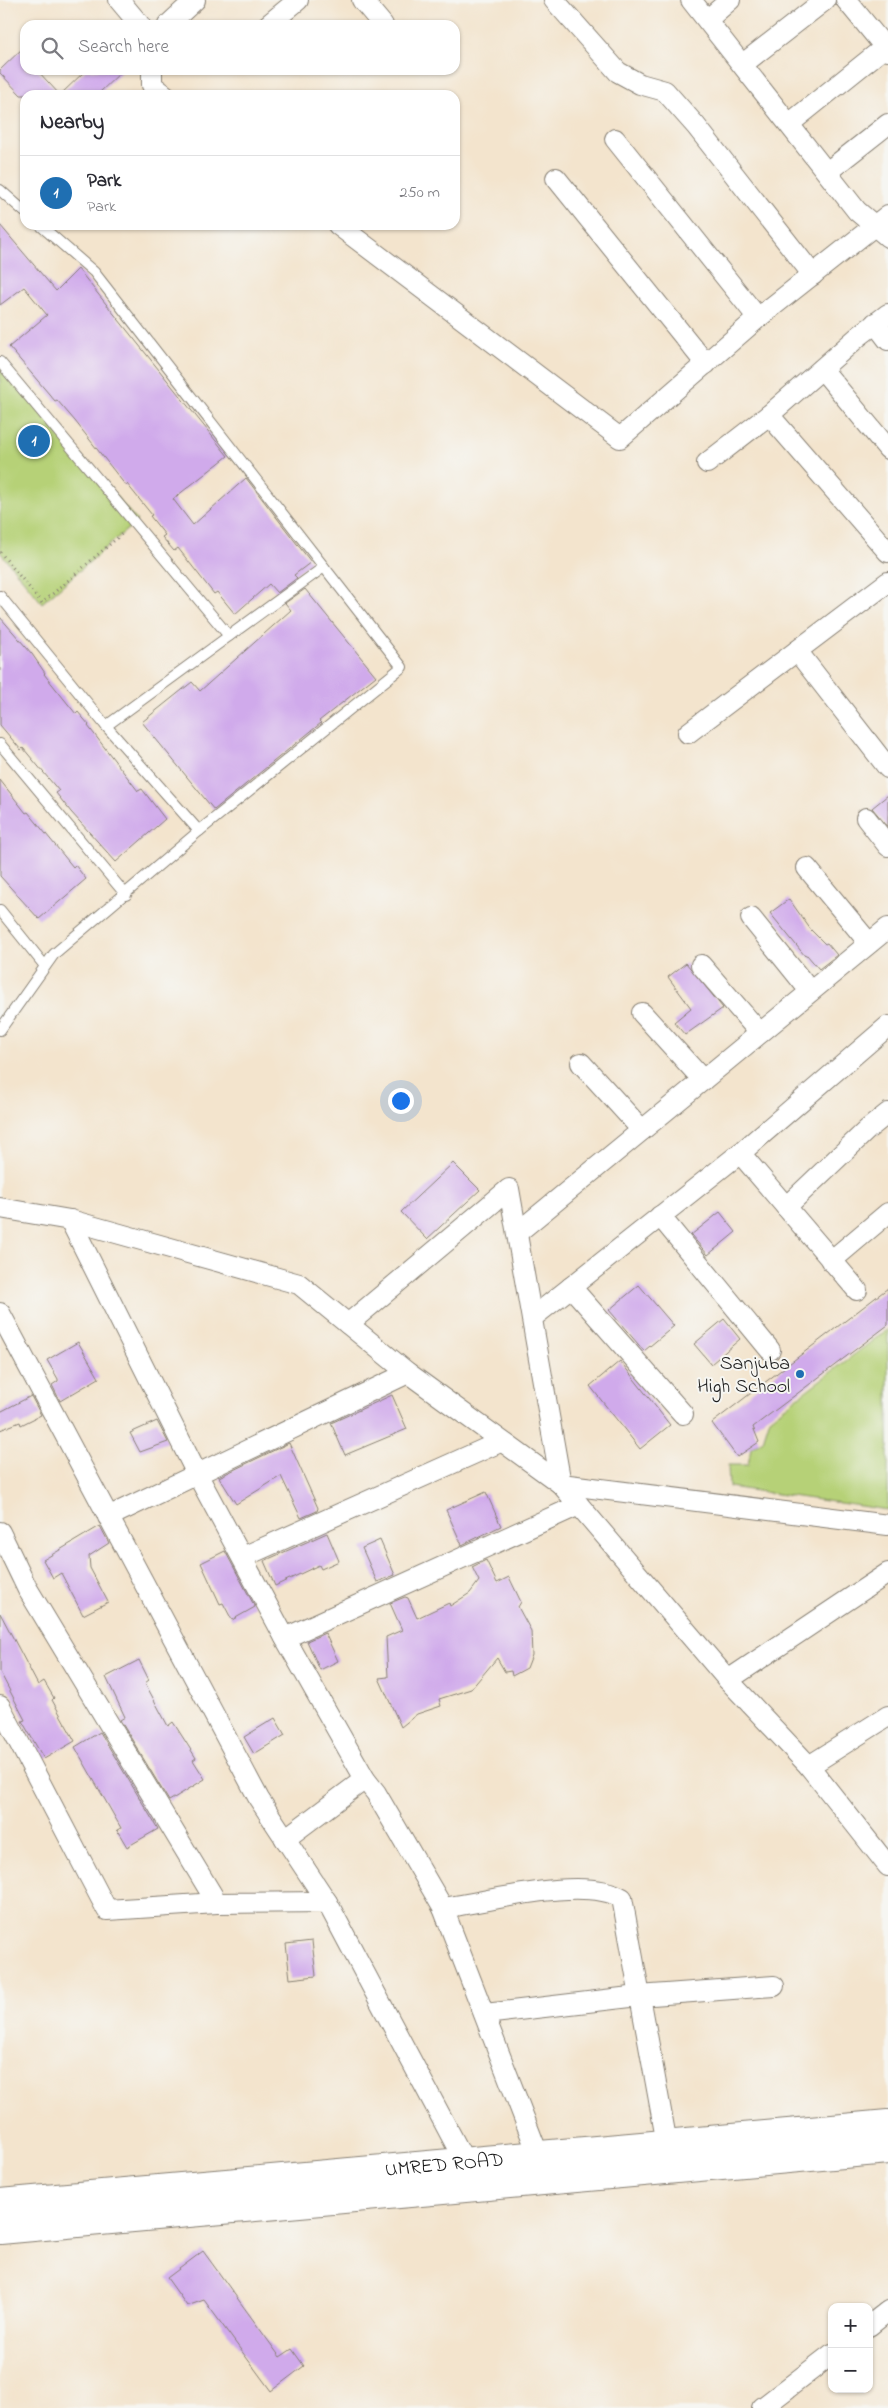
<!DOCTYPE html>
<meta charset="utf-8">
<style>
:root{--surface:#fff;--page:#f2f2f3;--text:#2b2b33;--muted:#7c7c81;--line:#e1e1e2;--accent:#1f6fb2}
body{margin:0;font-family:"Indie Flower",sans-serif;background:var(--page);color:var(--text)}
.controls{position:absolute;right:15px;bottom:15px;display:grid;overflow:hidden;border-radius:10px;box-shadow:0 1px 4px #0004}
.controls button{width:45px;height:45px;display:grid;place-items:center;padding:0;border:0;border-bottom:1px solid var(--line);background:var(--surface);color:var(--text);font:25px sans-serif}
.you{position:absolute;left:400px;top:1100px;width:18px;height:18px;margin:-12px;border:4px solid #fff;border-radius:50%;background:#1a73e8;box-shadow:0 0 0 8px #1a73e833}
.badge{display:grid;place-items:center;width:32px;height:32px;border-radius:50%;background:var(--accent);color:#fff;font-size:16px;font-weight:700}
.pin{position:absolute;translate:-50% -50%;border:2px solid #fff;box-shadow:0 1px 5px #0006}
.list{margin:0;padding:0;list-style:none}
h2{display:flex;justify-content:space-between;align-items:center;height:65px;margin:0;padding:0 20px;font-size:21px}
h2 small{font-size:16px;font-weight:400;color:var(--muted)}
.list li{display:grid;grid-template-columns:32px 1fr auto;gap:15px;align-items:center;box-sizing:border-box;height:75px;padding:0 20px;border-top:1px solid var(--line)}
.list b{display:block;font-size:19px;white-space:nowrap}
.list p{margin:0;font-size:16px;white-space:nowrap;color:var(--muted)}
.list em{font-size:16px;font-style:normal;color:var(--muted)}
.icon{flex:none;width:28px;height:28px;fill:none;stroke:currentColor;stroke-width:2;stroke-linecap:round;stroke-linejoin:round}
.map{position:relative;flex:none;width:888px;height:2408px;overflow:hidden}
.search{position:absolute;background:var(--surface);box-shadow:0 1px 4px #0004;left:20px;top:20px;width:440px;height:55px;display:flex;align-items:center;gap:12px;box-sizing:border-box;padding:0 18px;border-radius:15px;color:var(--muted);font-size:19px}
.panel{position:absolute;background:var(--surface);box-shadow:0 1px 4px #0004;left:20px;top:90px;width:440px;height:140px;border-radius:15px}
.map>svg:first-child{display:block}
</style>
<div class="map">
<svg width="888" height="2408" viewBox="0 0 888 2408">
<rect width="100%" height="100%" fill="#f6f6f2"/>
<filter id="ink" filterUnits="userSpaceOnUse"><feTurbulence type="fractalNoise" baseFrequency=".02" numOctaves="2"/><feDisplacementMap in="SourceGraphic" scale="10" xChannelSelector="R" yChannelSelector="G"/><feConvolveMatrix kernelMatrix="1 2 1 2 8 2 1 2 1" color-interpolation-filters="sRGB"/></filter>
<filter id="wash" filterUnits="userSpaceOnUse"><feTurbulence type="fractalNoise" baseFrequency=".0096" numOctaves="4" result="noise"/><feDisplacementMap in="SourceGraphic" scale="20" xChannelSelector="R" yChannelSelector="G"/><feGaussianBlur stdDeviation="1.12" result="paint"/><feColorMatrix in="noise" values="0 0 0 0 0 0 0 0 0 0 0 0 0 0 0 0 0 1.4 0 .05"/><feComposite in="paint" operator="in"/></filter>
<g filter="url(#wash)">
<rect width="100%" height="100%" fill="#f3e4cd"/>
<g fill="#b6d177" stroke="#69764a">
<path d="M0,361l137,160 -95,82 -42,-51z"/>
<path d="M888,1329v181l-159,-23 -1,-22h20l3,-17 12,-8 7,-22z"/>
</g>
<g id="blocks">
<g fill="#d0aaeb">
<path d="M25,46v24h12l23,25 26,-25h37l-26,25h-76l-21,-22v-3z"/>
<path d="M0,225l56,66 22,-22 150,187 -55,43 20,26 53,-47 65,84 -17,13 3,3 -20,15 -8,-9 -34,30 -18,-22 -3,2 -36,-46 -4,3 -12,-14 3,-2 -15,-19 2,-1 -25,-31 -1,2 -51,-65 -18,-21 -2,1 -46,-54 38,-32 -23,-28 -24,18z"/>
<path d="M305,589l71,87 -57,45 2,2 -107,87 -72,-88 50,-40 8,9 91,-81 -6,-7z"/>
<path d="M0,617l32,37 13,19 -1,1 32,40 2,-2 11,13 -1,1 50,65 4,-2 23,30 -49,43 -45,-50 -15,-19 3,-2 -36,-43 -2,2 -21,-25z"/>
<path d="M0,780l26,33 2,-1 45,55 2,-2 11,14 -47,40 -39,-43z"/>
<path d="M888,795v32l-16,-19z"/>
<path d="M789,899l22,31 14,14 2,-1 10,12 -18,14 -12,-14 -2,1 -35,-43z"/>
<path d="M686,963l37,45 -38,27 -11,-13 17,-14 -23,-31z"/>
<path d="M453,1163l27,27 -53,49 -26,-27z"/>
<path d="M720,1212l16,20 -28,23 -17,-20z"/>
<path d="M639,1285l35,41 -30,25 -35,-41z"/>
<path d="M888,1288v37l-135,102 6,15 -22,15 -25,-34z"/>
<path d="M724,1319l16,20 -29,25 -17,-20z"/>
<path d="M78,1342l21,36 -39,23 -8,-16 6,-4v-2l-11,-19z"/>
<path d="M620,1361l50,64 -30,24 -50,-63z"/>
<path d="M392,1395l15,34 -62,26 -14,-32z"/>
<path d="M31,1396l10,19 -20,10 -1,-3 -20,8v-18z"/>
<path d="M157,1421l11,21 -28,10 -10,-19z"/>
<path d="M289,1443l29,65 -1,3 -16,7 -20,-42 -45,28 -17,-27z"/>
<path d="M486,1492l15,34 -39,19 -16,-35z"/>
<path d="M100,1526l9,17 -20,13 1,12 18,34 -25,13 -22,-42 -8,5 -10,-18z"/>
<path d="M327,1533l12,28 -18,8 -2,-4 -44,21 -11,-25z"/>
<path d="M380,1540l15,35 -18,7 -15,-34z"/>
<path d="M225,1551l30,56 -23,13 -9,-17 -3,1 -19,-41z"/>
<path d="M486,1560l11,23 12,-6 12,25 -3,5 13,24 1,24 -5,13 -15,8 -1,-5 -6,1 -8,-14 -26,31 -32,10 2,7 -24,8 -16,13 -22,-49 9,-1 -2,-40 16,-7 -12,-27 15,-6 3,1 9,20 32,-15 1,3 20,-13 9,-12 -7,-14z"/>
<path d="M0,1613l38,72 6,-4 10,17 -2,2 23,41 -31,18 -22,-38 3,-1 -25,-48z"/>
<path d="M325,1633l13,28 -18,9 -13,-29z"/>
<path d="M139,1660l10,20 -4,3 23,43 5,-4 23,36 -3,2 12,19 -36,22 -49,-81 5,-3 -19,-40z"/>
<path d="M275,1718l10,17 -31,19 -10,-17z"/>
<path d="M100,1732l58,97 -31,18 -10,-17 4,-2 -46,-81z"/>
<path d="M312,1941l4,35 -26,3 -4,-35z"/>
<path d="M203,2251l77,106 12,-8 12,17 -33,25 -67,-91 -17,6 -20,-28z"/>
</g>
</g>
</g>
<g filter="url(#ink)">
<use href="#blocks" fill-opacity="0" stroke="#888074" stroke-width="1"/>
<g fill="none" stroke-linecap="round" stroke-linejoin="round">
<defs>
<g id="lane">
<path d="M0,190l25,22"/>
<path d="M40,225l54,47 308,395 -203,164"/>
<path d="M0,362l229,274 -123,90"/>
<path d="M0,596l106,130 93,105 -145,123 -54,76"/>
<path d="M229,636l95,-69"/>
<path d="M0,744l126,151"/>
<path d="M0,910l45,56"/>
</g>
<g id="street">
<path d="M119,0l21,25"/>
<path d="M362,0l21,25"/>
<path d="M554,0l64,72 22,12 25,7 31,35 117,149"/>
<path d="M691,0l166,211 31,26"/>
<path d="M846,0l42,51"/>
<path d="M707,20l23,-20"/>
<path d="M168,25l27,-25"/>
<path d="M268,25l30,-25"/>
<path d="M743,64l82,-64"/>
<path d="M152,70v15l13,10"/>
<path d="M789,124l96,-77"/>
<path d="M615,139l143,179 130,-103"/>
<path d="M827,172l61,-48"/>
<path d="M556,178l150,186"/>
<path d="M338,225l282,213 138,-120"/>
<path d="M888,314l-29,22 -90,79 119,137"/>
<path d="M875,323l13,17"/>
<path d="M822,369l66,80"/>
<path d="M707,463l62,-48"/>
<path d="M797,651l91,117"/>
<path d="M688,733l200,-151"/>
<path d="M866,818l22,28"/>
<path d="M807,868l62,75"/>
<path d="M751,918l59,73"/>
<path d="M701,965l59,68"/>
<path d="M642,1013l61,67"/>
<path d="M581,1063l61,67"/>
<path d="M740,1153l117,137"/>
<path d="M786,1207l82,-78 20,-16"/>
<path d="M0,1208l70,12 229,64 109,89 153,111 167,196 81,86 79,100"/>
<path d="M660,1216l110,134"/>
<path d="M70,1220l127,254 88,164 80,141 11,14 67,115 95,246"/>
<path d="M517,1233l371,-305"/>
<path d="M831,1261l57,-48"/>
<path d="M571,1287l112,127"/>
<path d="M0,1313l259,486 68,103 -110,1 -190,-315 -27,-56"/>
<path d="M532,1318l212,-168 144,-124"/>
<path d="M348,1324l161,-135 52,295"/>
<path d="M561,1484l327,41"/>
<path d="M108,1517l300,-144"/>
<path d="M243,1557l257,-115"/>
<path d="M285,1638l294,-133"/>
<path d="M728,1680l160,-107"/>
<path d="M0,1706l107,204 110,-7"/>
<path d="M809,1766l79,-50"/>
<path d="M285,1839l80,-60"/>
<path d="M327,1902l137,258"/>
<path d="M443,1908c45,-6 140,-33 179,-10l45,246"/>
<path d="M485,2014l154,-18 135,-10"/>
<path d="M869,2326l19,-15"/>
<path d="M762,2408l70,-54"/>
</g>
<g id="highway">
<path id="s1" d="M0,2203l888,-79"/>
<path d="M0,2230l888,-80"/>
</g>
</defs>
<use href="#lane" stroke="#888074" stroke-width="12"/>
<use href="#street" stroke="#888074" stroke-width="22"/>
<use href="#highway" stroke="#888074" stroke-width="30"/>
<path stroke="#888074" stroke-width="3" stroke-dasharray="1 4" stroke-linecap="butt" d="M0,552l42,51 82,-71"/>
<use href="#lane" stroke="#fff" stroke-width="10"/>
<use href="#street" stroke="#fff" stroke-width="20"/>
<use href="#highway" stroke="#fff" stroke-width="28"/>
</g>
</g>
<circle fill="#1f6fb2" stroke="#f6f6f2" stroke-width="2" cx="800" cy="1374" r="5"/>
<g text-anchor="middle" stroke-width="4" stroke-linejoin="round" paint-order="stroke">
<g font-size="20" fill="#1c1c1c" stroke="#f6f6f2" text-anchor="end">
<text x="790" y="1369">Sanjuba<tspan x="790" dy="23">High School</tspan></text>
</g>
<g font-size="20" fill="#1c1c1c" stroke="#f6f6f2">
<text dy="7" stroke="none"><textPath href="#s1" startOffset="446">UMRED ROAD</textPath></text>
</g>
</g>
</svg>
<div class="controls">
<button>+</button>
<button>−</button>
</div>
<div class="you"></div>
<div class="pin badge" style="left:34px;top:441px">1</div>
<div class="search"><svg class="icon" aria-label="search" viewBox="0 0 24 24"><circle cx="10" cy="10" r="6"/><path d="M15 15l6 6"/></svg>Search here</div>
<section class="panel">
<h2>Nearby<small></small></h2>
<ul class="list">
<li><span class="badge">1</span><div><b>Park</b><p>Park</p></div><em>250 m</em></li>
</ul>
</section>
</div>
